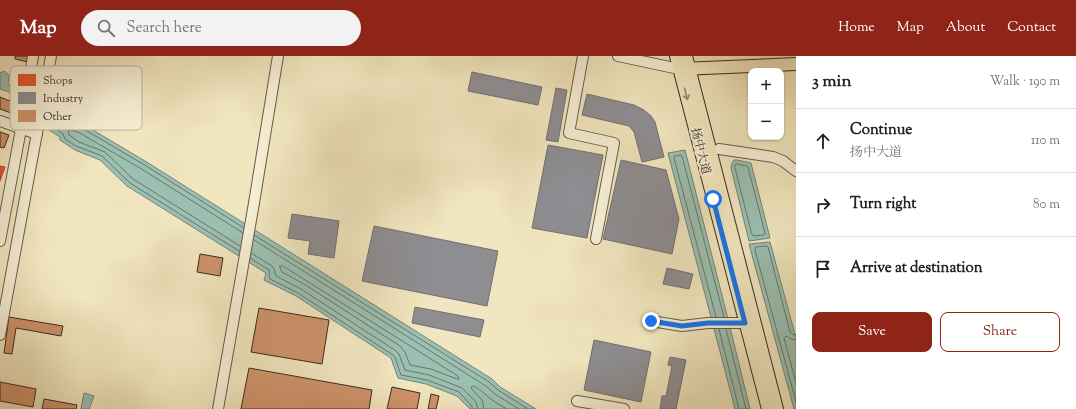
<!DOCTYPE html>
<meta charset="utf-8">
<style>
:root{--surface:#fff;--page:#f2f2f2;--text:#222;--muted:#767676;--line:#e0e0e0;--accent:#8f2418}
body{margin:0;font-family:"Sorts Mill Goudy","Noto Serif SC",serif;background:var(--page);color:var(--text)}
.controls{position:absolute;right:12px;top:12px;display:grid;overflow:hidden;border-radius:8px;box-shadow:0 1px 3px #0004}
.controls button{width:36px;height:36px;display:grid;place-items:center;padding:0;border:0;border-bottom:1px solid var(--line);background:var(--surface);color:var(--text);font:20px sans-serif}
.stop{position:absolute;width:12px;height:12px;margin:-9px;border:3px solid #1a73e8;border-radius:50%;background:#fff}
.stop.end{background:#1a73e8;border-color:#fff;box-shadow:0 1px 4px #0008}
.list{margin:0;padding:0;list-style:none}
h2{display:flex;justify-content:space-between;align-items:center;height:52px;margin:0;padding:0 16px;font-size:17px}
h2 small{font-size:13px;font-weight:400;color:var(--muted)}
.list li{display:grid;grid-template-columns:26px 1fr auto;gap:12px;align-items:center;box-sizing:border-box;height:64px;padding:0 16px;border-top:1px solid var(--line)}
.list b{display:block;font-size:15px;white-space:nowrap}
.list p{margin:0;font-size:13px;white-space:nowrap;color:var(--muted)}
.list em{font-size:13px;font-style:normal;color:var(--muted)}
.actions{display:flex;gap:8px;padding:12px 16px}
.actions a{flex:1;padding:9px 0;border:1px solid var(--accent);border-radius:8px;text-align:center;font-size:14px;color:var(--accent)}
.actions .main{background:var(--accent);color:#fff}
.icon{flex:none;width:22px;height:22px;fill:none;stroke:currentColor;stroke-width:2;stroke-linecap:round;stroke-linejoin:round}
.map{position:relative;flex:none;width:796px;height:353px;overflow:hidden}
header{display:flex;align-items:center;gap:24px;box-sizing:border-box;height:56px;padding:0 20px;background:var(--accent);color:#fff}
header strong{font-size:19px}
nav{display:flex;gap:22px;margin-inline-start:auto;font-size:14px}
.search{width:280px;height:36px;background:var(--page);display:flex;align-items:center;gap:10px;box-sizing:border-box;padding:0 14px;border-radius:22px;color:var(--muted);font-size:15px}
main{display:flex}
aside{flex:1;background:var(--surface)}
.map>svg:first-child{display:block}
</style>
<header>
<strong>Map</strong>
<div class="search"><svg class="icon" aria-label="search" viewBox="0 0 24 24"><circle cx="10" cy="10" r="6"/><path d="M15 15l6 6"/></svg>Search here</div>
<nav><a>Home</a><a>Map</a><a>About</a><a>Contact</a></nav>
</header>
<main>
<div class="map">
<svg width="796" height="353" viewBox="0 0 796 353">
<rect width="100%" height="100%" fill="#f1e6bf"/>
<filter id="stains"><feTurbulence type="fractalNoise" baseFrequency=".005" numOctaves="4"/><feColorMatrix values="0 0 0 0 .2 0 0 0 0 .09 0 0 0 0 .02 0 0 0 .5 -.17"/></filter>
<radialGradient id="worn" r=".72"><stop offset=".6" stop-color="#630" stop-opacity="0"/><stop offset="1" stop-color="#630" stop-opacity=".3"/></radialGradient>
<g fill="#9bc0b2" stroke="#738479">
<path d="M4,15l5,4 -1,10 11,3 -1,7 -18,-6v-16z"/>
<path d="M52,59l29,8 64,38 347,218 8,8 36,22h-66l-13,-13 -31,-12 -28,-6 -7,-20 -95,-62 -32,-16 2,-7 -139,-87 -27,-26 -25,-10 -15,-10v-3l-11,-7z"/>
<path d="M685,94l42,165 23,94h-15l-67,-256z"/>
<path d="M734,104h3l14,3 19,75 -21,3 -18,-73 1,-5z"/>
<path d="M770,186l26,96v71h-2l-45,-165z"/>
<path d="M84,337l10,3 -5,13h-8z"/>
</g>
<path fill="#e4572e" stroke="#b04a2b" d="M0,110l5,1 -5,14z"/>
<g fill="#8d8d92" stroke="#737071">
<path d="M472,16l70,15 -4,18 -70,-14z"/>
<path d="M556,32l11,2 -9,52 -12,-2z"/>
<path d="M587,38l47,11 10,5 7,6 4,6 9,35 -22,5 -8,-30 -5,-6 -47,-11z"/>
<path d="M548,89l55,10 -16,83 -55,-10z"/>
<path d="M621,104l45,10 13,49 -7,35 -69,-15z"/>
<path d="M292,158l47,7 -5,37 -26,-4 2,-13 -22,-3z"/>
<path d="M374,170l124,25 -11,55 -125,-25z"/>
<path d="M667,212l26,6 -4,15 -26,-5z"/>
<path d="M415,251l69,13 -4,17 -68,-14z"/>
<path d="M594,284l57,12 -10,50 -57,-12z"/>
<path d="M670,301l16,3 -10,49h-16l2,-13h4l6,-30 -4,-1z"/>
</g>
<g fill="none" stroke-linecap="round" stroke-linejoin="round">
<g stroke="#68766a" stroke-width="1">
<path d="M737,108l10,2 1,1 17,66 -1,2 -10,1 -2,-1 -17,-67v-3z"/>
<path d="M254,179l235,147 9,8 30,19"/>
<path d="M254,184l232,146 9,8 24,15"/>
<path d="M240,190l-107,-67 -28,-27 -26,-10 -10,-7 -1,-5h2l8,2 62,36 103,65"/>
<path d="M239,195l-109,-68 -28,-27 -26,-10 -11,-7 -2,-5 -9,-6 1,-6 2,-1 23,6 63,37 101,64"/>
<path d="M251,197l21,13 2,3 2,7 25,13 95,62 3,3 6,16 24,5 33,13 14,14 2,7"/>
<path d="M250,202l19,12c2,3 -1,6 1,9l28,14 95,62 2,2 6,18 26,5 32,12 12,13 2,4"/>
<path d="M280,210h3l175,110 1,3h-2l-26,-10 -21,-4 -5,-13 -5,-6 -96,-62 -22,-12z"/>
<path d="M716,261l-42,-159 1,-2 5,-1 2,1 42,161"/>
<path d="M719,273l20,80"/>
<path d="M726,273l20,80"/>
<path d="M796,279l-4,-1 -2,-2 -22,-85 -2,-1 -10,1 -1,3 41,152"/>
<path d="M796,284l-5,-1 -5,-3 -2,2 12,45"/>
<path d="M484,353l-2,-9 -11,-12 1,-2c8,2 12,8 19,13 5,4 11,7 16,10"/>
</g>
</g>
<g fill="#ce936a" stroke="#362b23">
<path d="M15,0h14l-1,6 -13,-3z"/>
<path d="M0,41l15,6 -4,10 -11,-4z"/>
<path d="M0,76l9,3 -5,13 -4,-1z"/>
<path d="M200,198l23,4 -3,18 -23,-4z"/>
<path d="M259,252l70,12 -7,44 -71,-12z"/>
<path d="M9,261l54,9 -2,10 -45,-8 -4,26 -8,-1z"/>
<path d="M249,312l123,22 -3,19h-128z"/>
<path d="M0,326l36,7 -3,18 -33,-6z"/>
<path d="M392,331l28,6 -3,16h-30z"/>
<path d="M431,338l8,2 -3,13h-8z"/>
<path d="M44,343l33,6 -1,4h-34z"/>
</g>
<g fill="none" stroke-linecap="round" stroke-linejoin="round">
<defs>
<g id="minor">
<path d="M583,0l-14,77 45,10 -18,96"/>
<path d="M618,0l61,13"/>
<path d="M0,65l37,13"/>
<path d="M719,93l54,8 10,4 13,10"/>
<path d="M0,185l21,-112 12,-73"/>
<path d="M651,265l31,5 26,-3h37"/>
<path d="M0,279l51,-279"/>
<path d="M577,345l47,8"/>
<path d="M218,353l36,-206 24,-147"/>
</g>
<g id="major">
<path d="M676,0l92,353"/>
<path d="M686,0l91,353"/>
<path d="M681,13l115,-5"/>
</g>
</defs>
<use href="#minor" stroke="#655a4a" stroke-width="12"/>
<use href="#major" stroke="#362b23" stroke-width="14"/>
<use href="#minor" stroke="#f6efd5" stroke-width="10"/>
<use href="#major" stroke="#f1e6bf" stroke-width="12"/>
</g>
<defs><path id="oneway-shaft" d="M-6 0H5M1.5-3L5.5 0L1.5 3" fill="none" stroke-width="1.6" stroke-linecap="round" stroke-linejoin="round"/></defs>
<use stroke="#948871" href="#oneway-shaft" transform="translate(686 38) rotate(76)"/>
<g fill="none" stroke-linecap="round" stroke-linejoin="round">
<path stroke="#1a73e8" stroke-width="5" d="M651,265l31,5 26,-3h37l-32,-124"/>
</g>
<g text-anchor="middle" stroke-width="4" stroke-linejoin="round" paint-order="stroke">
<g font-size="12" fill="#362b23" stroke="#f6efd5">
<text transform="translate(701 95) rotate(76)" y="4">扬中大道</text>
</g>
</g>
<rect x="10" y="10" width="132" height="64" rx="6" fill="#f6efd5" stroke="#bcb4a0" stroke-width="1"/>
<rect x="18" y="18" width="18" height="12" fill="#e4572e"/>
<rect x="18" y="36" width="18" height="12" fill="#8d8d92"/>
<rect x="18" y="54" width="18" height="12" fill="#ce936a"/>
<g font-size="11" fill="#362b23">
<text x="43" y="28">Shops</text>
<text x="43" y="46">Industry</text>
<text x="43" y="64">Other</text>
</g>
<rect width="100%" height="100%" filter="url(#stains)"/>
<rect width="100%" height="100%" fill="url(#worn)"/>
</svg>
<div class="controls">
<button>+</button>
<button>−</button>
</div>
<div class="stop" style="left:713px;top:143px"></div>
<div class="stop end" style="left:651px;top:265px"></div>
</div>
<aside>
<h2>3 min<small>Walk · 190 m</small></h2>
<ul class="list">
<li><svg class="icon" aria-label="ahead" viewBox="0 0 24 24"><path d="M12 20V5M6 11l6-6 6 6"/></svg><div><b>Continue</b><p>扬中大道</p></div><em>110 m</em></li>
<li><svg class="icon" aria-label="right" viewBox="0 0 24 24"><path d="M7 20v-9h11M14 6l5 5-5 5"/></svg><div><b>Turn right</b></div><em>80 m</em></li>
<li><svg class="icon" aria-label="arrive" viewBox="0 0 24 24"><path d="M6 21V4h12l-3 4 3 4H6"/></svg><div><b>Arrive at destination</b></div></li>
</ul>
<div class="actions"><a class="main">Save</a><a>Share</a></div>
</aside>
</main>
